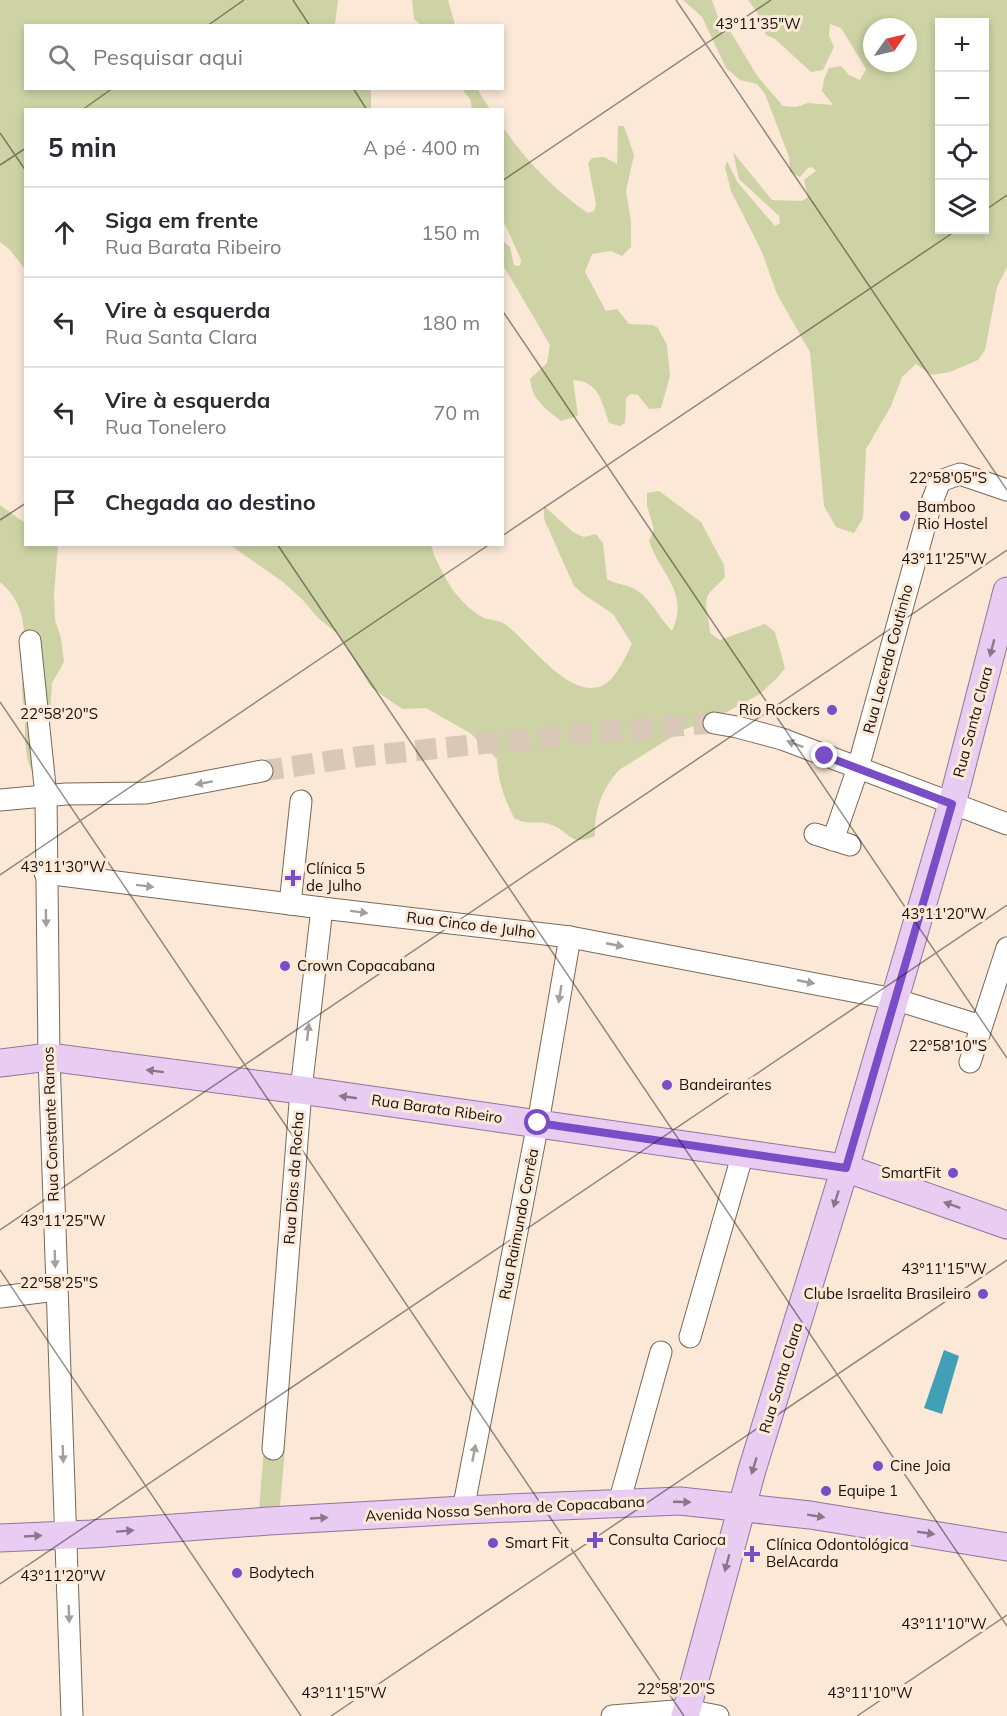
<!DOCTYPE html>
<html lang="pt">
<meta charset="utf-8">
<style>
:root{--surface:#fff;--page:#f7f7f7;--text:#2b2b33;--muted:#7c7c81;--line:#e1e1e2}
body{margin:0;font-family:Mulish,sans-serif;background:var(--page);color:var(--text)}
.controls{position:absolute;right:18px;top:18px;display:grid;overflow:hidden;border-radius:0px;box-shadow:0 3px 9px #0003}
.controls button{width:54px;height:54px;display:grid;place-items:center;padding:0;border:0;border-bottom:2px solid var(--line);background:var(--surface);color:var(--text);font:30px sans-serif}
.compass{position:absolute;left:863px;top:18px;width:54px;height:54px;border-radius:50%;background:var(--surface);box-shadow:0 3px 9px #0003;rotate:56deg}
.stop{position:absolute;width:18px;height:18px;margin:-14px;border:4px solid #794dc6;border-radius:50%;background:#fff}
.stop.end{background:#794dc6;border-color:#fff;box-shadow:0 2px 6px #0008}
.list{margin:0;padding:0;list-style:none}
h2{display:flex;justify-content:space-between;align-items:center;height:78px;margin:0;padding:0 24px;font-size:26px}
h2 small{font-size:20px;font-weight:400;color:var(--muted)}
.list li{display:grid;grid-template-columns:39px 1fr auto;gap:18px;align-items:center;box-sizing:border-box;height:90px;padding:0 24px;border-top:2px solid var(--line)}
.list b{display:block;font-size:22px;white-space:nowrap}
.list p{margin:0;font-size:20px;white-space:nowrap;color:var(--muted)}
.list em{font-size:20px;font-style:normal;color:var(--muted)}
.icon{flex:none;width:33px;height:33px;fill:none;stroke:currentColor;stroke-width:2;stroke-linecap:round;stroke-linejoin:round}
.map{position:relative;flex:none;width:1007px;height:1716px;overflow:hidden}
.search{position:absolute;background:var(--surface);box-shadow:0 3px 9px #0003;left:24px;top:24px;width:480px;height:66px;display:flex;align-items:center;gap:15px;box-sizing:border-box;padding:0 21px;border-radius:0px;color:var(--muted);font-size:22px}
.panel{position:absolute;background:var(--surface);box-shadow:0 3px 9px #0003;left:24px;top:108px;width:480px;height:438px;border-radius:0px}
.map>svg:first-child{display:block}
</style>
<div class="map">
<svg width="1007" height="1716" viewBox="0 0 1007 1716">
<rect width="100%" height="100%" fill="#fbe8d6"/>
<g fill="#cdd3a4" fill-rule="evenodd">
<path d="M0,0h338l-3,25 -309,1v62l345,1v20l-345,1 -1,159 -16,-20 -9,-7z"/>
<path d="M412,0h36l7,25h-34l-7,-6z"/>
<path d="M683,0h29l7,20 11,11 28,46 25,29 13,1 12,-4 25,2 -11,-14 2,-12 5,-11 12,-2 8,9 11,5 6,-11 -25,-41 -11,-4 -1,12 5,11 -11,23 -12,2 -36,-33 -9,-4 -9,-23 -9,-12h259v267l-10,20 -12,63 -7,10 -28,12 -19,3 -15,-11 -14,13 -11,29 -25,43 -3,69 -9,15 -18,-6 -12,-21 -14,-154 -33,-58 -15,-42 -31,-61 -6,-24 2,-6 11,22 37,43 5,-3 -1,-7 -40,-37 -6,-27 39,48 30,1 6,-4 -4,-17 12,-9 -4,-4 -4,1 -8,9 -10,-5 -1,-15 -24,-63 -8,-10 -17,-4 -14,-12 -24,-51zM984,22v208h-44v-208zM872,27h36v36h-36z"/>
<path d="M462,89h15l13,20h-18l-2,-10z"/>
<path d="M618,126h6l10,29 -8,36 5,30v26l-9,9 -11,-5 -19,3 -7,18 21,39 11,-2 12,15 24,1 5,3 9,17 3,31 -9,32 -12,1 -11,-14 -7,-1 -5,4 -1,25 -5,3 -11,-3c-7,-21 -10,-42 -36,-43l5,36 -17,5c-16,-13 -29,-21 -31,-42l17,-16 3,-18 -47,-80v-24l7,6 4,18 6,1 1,-6 -18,-40v-93c22,33 52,64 85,86l6,-2 2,-7 -8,-41 4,-5 12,-1 13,7z"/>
<path d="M659,491l42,31 23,43 1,12c-5,6 -13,12 -17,18 -5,9 2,27 2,38l10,7 45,-16 10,8 10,36 -8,10 -17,16 -43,23 -34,13 -64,40c-17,19 -25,40 -24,66 -24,11 -24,-3 -43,-11 -14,-6 -21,2 -38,-7 -9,-18 -17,-39 -17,-59l-27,-26 -44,-25 -24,1 -31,-22 -33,-53 -20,-16 -16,-19 -19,-17 -53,-37h201c2,11 17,39 25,49 7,8 17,19 28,24 7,2 15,2 22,7 22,16 60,71 93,62 16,-4 26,-30 33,-43l-19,-30 -30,-20 -9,-8 -30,-67v-13l29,26 11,5 12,-3 7,9 4,36c10,6 21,5 31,12 14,10 22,28 34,40 18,-39 -12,-57 -23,-90l5,-12 -7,-23v-13z"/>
<path d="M0,505l25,18 1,21 32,1 -4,49 1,26 6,18 3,24 -12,21 -5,74 -11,21c-12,-16 -11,-40 -11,-59 0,-9 -3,-19 -3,-28 0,-40 13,-80 -22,-109z"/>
<path d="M264,1448l21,1 -5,57 -21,4z"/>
</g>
<path fill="#419fb6" d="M944,1350l15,6 -17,58 -18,-6z"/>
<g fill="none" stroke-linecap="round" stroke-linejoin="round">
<path stroke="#d9c8b7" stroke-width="21" stroke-dasharray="21 10" stroke-linecap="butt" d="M262,771l102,-15 223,-23 127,-10"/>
<defs>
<g id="minor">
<path d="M30,641l16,155 3,261 23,659"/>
<path d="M714,723l23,4 45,12 225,85"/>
<path d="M0,800l66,-6 80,-1 116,-22"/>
<path d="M815,834l35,11"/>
<path d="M833,840l25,-72 72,-261 10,-26 20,-7 47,16"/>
<path d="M45,873l277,35 248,29 324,62 87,27"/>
<path d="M290,904l11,-103"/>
<path d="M970,1062l37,-114"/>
<path d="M0,1297l56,-7"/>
<path d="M690,1337l53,-184"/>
<path d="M273,1449l28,-359 21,-182"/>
<path d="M619,1503l42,-151"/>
<path d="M463,1510l75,-387 32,-186"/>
<path d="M612,1716l75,-6 31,6"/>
</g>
<g id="major">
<path d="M0,1063l49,-6 252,33 544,78 162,57"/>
<path d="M0,1538l91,-4 178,-13 194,-11 217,-9 130,14 197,32"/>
<path d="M685,1716l67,-246 93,-302 107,-364 55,-213"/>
</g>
</defs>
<use href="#minor" stroke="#796959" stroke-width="23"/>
<use href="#major" stroke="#95749a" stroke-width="29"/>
<use href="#minor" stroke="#fff" stroke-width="21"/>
<use href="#major" stroke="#e9ccf1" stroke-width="27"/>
</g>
<defs><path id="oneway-solid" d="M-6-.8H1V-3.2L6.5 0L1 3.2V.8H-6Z" transform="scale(1.5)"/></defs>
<g fill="#8a7789">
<use href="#oneway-solid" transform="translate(992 648) rotate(105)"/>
<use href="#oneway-solid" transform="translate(155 1071) rotate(-173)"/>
<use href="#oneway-solid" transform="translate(348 1097) rotate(-172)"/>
<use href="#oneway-solid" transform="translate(836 1199) rotate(107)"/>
<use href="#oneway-solid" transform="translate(952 1205) rotate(-160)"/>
<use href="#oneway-solid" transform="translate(754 1466) rotate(107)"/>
<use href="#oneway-solid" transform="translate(682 1502) rotate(2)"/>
<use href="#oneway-solid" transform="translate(816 1516) rotate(9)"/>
<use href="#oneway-solid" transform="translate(319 1518) rotate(-3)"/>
<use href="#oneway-solid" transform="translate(125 1531) rotate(-4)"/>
<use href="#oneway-solid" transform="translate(926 1533) rotate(9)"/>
<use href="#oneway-solid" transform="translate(33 1536) rotate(-3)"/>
<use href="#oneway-solid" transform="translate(727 1563) rotate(105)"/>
</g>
<g fill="#a29f9d">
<use href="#oneway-solid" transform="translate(795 744) rotate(-159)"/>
<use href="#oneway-solid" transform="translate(204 783) rotate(170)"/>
<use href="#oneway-solid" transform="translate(145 886) rotate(7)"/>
<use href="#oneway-solid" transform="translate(359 912) rotate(7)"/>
<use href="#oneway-solid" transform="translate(46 918) rotate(89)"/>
<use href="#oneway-solid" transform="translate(615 945) rotate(11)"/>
<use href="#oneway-solid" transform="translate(806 982) rotate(11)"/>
<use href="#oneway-solid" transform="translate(560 994) rotate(99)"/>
<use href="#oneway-solid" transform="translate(308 1032) rotate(-84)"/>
<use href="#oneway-solid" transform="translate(55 1259) rotate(88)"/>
<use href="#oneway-solid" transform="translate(474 1453) rotate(-79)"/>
<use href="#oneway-solid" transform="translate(63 1454) rotate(88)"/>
<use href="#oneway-solid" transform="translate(69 1614) rotate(88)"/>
</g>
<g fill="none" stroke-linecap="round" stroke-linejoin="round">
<path stroke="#794dc6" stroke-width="8" d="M538,1123l308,45 106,-364 -127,-48"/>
</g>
<path fill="none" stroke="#161009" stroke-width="1.5" stroke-opacity="0.45" d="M293,0l17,26M676,0l331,490M207,26l37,-26M353,88l14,22M82,110l31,-22M0,133l26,38M0,165l26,-17M502,181l269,-181M984,211l23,-16M502,310l505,748M0,520l26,-17M502,536l455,-306M277,544l730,1082M0,702l684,1014M0,875l490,-331M0,1230l1007,-680M0,1270l301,446M0,1584l1007,-679M331,1716l676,-456M857,1716l150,-101"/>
<g fill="#794dc6" stroke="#fbe8d6" stroke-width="2">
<circle cx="905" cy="516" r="6"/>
<circle cx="832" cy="710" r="6"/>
<path d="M290 869h6v6h6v6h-6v6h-6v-6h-6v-6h6z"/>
<circle cx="285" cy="966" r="6"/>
<circle cx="667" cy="1085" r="6"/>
<circle cx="953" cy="1173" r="6"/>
<circle cx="983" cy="1294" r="6"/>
<circle cx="878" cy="1466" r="6"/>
<circle cx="826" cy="1491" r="6"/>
<path d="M592 1531h6v6h6v6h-6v6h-6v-6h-6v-6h6z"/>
<circle cx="493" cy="1543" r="6"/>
<path d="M749 1545h6v6h6v6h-6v6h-6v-6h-6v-6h6z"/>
<circle cx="237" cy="1573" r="6"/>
</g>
<g text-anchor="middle" stroke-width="6" stroke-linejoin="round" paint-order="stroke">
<g font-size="15" fill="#161009" stroke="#fbe8d6" text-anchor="start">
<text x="917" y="512">Bamboo<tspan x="917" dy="17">Rio Hostel</tspan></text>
<text x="820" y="715" text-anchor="end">Rio Rockers</text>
<text x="306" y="874">Clínica 5<tspan x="306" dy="17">de Julho</tspan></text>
<text x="297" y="971">Crown Copacabana</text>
<text x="679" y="1090">Bandeirantes</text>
<text x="941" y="1178" text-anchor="end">SmartFit</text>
<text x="971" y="1299" text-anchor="end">Clube Israelita Brasileiro</text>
<text x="890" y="1471">Cine Joia</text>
<text x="838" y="1496">Equipe 1</text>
<text x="608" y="1545">Consulta Carioca</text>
<text x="505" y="1548">Smart Fit</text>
<text x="766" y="1550">Clínica Odontológica<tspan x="766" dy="17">BelAcarda</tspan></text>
<text x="249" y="1578">Bodytech</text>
</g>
<g font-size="15" fill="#161009" stroke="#fbe8d6">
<text transform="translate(888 659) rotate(-75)" y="5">Rua Lacerda Coutinho</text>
<text transform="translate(973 722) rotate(-75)" y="5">Rua Santa Clara</text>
<text transform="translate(471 925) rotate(7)" y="5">Rua Cinco de Julho</text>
<text transform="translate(437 1109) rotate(8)" y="5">Rua Barata Ribeiro</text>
<text transform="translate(51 1124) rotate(-92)" y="5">Rua Constante Ramos</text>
<text transform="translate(294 1178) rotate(-86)" y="5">Rua Dias da Rocha</text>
<text transform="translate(519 1224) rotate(-79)" y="5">Rua Raimundo Corrêa</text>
<text transform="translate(781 1378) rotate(-73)" y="5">Rua Santa Clara</text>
<text transform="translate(505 1509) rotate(-3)" y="5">Avenida Nossa Senhora de Copacabana</text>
</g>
</g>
<g font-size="15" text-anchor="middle" fill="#161009" stroke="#fbe8d6" stroke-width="6" stroke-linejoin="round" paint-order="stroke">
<text x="758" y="29">43°11'35"W</text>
<text x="948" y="483">22°58'05"S</text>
<text x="944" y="564">43°11'25"W</text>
<text x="59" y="719">22°58'20"S</text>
<text x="63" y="872">43°11'30"W</text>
<text x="944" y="919">43°11'20"W</text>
<text x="948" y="1051">22°58'10"S</text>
<text x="63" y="1226">43°11'25"W</text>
<text x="944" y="1274">43°11'15"W</text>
<text x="59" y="1288">22°58'25"S</text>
<text x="63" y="1581">43°11'20"W</text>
<text x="944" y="1629">43°11'10"W</text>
<text x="676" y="1694">22°58'20"S</text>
<text x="344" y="1698">43°11'15"W</text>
<text x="870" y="1698">43°11'10"W</text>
</g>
</svg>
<div class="controls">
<button>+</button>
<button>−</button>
<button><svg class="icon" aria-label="locate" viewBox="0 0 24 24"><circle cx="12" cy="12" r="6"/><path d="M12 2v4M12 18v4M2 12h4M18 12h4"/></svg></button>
<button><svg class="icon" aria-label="layers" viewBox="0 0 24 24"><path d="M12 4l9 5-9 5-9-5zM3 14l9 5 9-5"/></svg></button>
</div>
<svg class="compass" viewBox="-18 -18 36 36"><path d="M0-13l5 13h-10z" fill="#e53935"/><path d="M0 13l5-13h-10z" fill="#7c7c81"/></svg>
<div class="stop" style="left:538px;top:1123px"></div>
<div class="stop end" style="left:825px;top:756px"></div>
<div class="search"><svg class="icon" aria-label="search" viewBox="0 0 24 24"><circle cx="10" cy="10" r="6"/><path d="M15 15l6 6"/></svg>Pesquisar aqui</div>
<section class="panel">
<h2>5 min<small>A pé · 400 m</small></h2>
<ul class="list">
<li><svg class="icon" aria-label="ahead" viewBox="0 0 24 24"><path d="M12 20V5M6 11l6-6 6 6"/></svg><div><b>Siga em frente</b><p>Rua Barata Ribeiro</p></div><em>150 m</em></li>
<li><svg class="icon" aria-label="left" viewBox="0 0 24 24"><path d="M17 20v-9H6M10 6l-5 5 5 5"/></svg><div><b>Vire à esquerda</b><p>Rua Santa Clara</p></div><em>180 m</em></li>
<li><svg class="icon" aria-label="left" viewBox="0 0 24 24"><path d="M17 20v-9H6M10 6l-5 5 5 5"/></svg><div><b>Vire à esquerda</b><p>Rua Tonelero</p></div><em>70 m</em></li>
<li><svg class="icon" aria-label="arrive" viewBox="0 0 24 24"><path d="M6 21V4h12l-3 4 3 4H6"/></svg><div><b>Chegada ao destino</b></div></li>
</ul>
</section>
</div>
